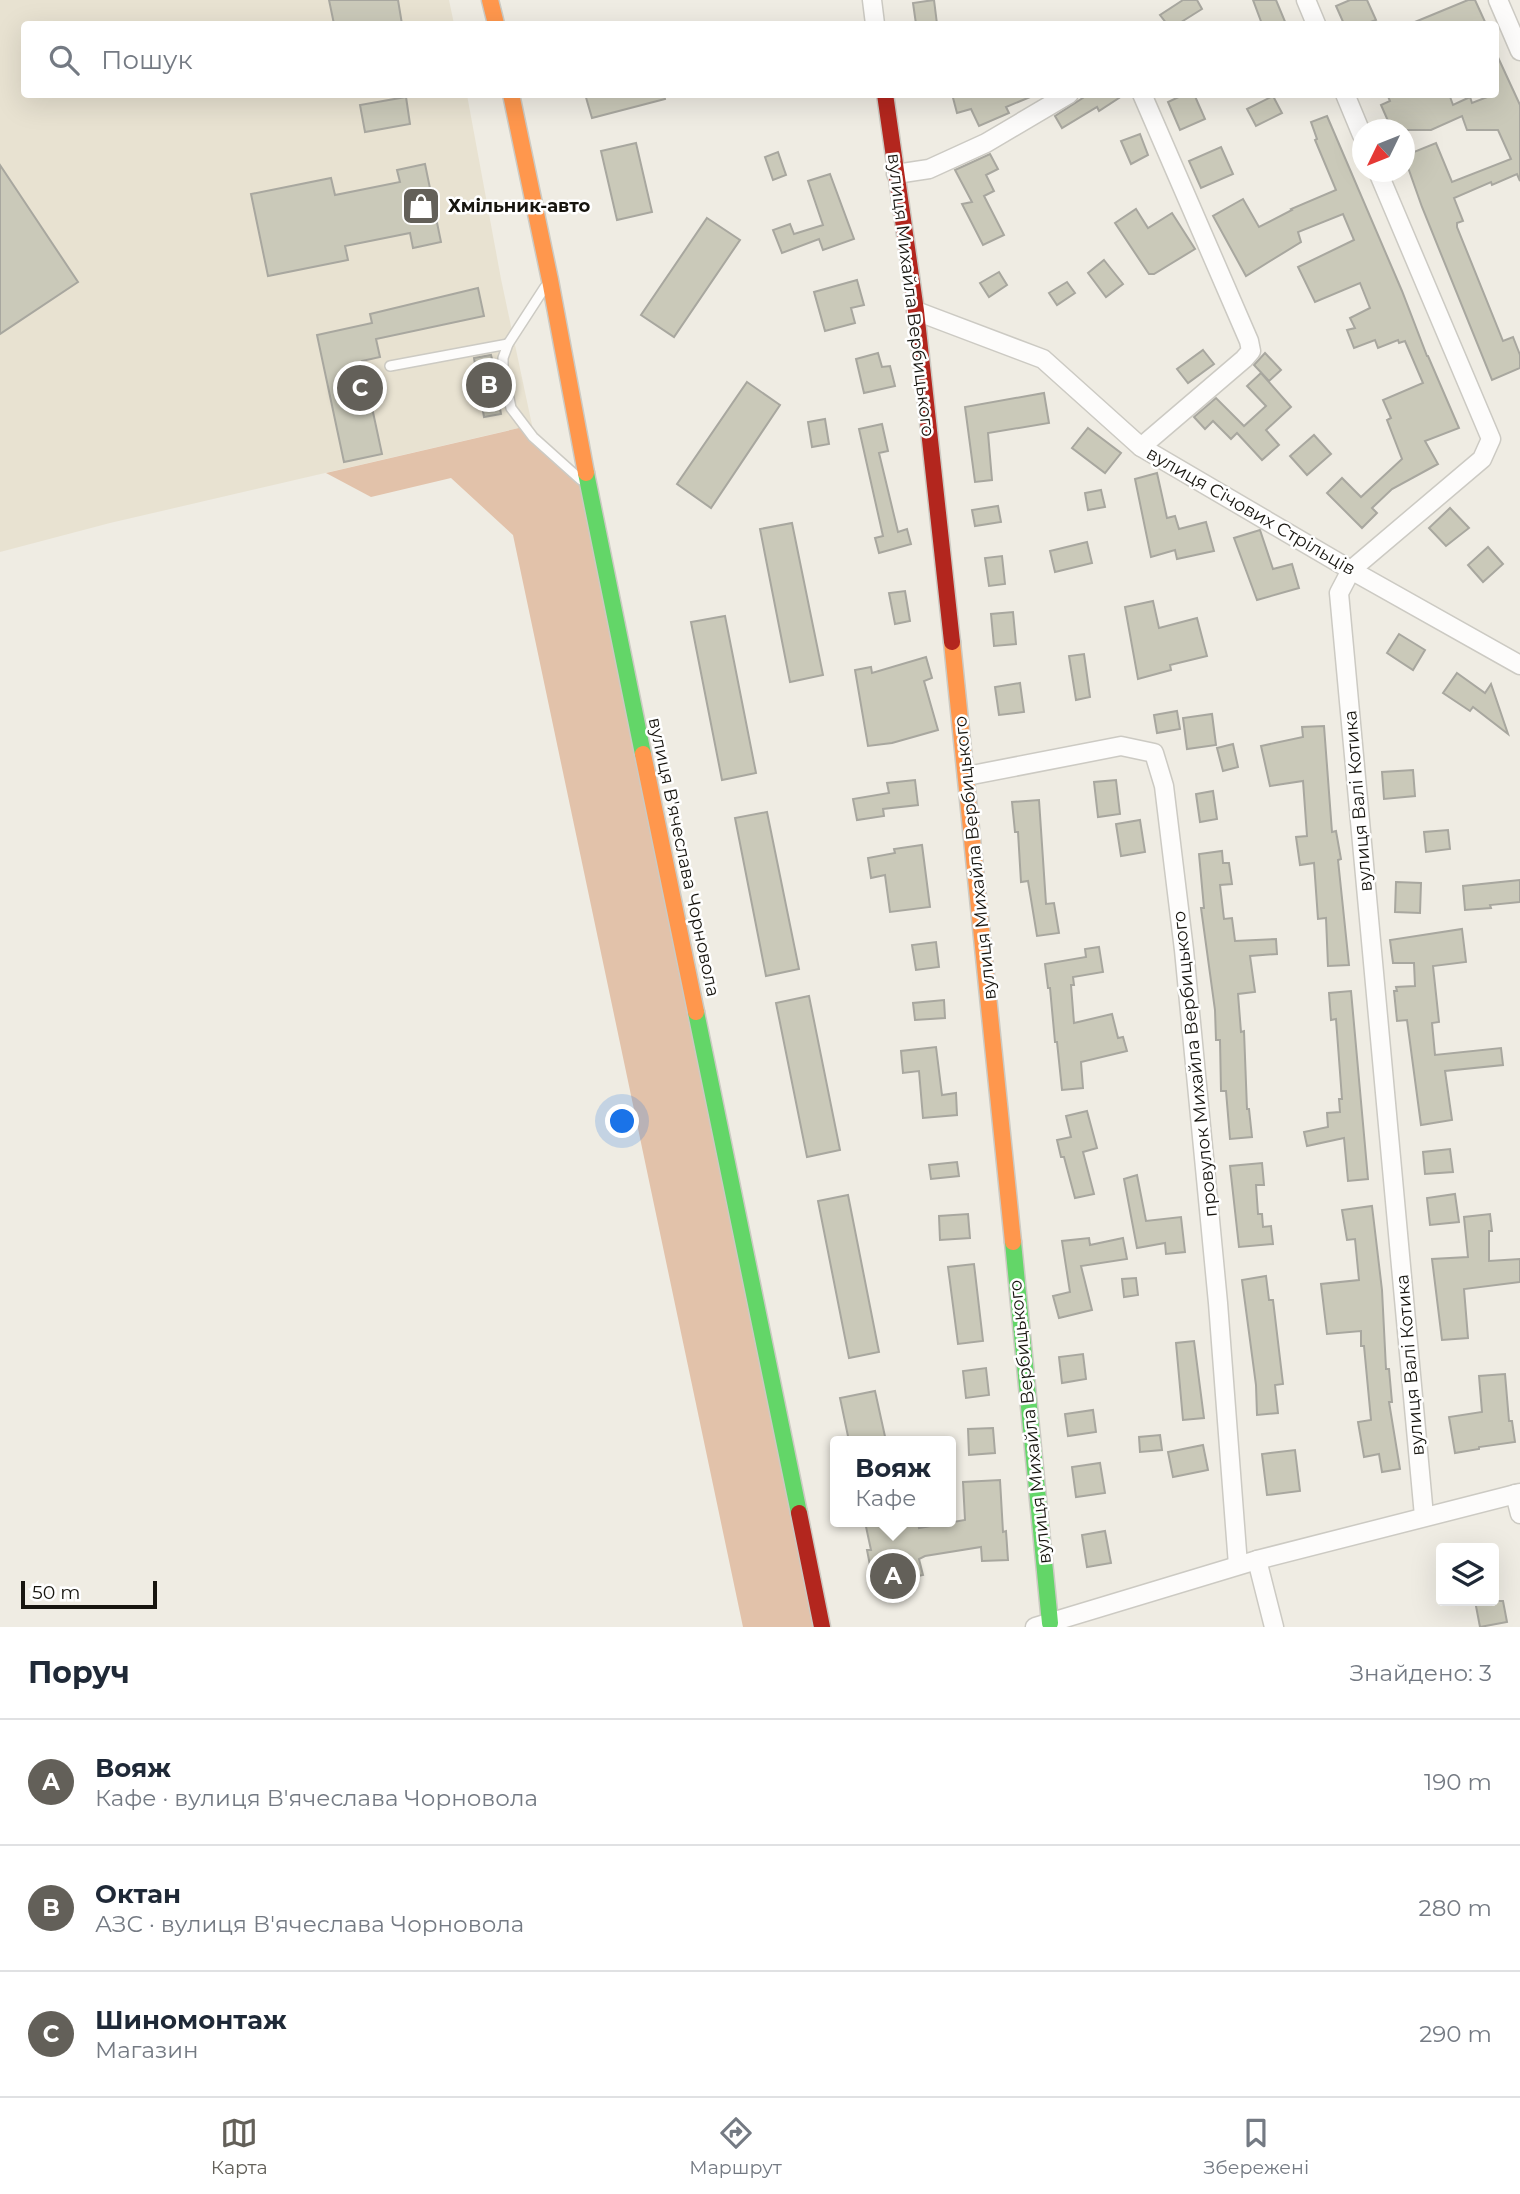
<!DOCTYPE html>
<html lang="uk">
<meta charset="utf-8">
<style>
:root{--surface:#fff;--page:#f2f2f3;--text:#1f2937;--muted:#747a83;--line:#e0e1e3;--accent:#636059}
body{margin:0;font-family:Montserrat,sans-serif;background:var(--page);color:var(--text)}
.controls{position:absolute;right:21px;bottom:21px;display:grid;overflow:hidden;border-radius:7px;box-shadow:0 7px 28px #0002}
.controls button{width:63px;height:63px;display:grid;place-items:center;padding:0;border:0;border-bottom:2px solid var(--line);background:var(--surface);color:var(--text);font:35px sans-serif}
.compass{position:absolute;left:1352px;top:119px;width:63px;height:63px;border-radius:50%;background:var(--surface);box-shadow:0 7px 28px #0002;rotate:227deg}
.scale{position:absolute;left:21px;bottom:18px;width:136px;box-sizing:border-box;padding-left:7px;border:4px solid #17150f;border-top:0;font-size:19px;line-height:24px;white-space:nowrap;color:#17150f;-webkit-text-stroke:5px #fff;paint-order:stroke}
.you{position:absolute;left:623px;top:1122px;width:24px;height:24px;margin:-18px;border:5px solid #fff;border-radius:50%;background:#1a73e8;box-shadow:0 0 0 10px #1a73e833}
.badge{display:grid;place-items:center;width:46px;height:46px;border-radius:50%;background:var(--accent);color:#fff;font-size:23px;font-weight:700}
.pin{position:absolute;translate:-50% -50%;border:4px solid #fff;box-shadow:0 2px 7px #0006}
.popup{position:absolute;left:830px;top:1436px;width:126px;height:91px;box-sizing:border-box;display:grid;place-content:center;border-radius:7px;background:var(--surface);filter:drop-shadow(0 2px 5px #0005);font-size:23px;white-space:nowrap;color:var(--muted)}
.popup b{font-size:26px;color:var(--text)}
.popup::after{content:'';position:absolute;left:50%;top:100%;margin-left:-14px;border:14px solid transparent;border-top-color:var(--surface)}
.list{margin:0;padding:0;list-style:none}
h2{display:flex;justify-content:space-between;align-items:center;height:91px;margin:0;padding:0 28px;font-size:30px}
h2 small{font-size:23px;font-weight:400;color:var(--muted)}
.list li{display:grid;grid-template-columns:46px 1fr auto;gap:21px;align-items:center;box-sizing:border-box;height:126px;padding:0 28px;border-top:2px solid var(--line)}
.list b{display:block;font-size:26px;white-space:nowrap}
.list p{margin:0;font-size:23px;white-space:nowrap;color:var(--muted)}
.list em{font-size:23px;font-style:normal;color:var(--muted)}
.icon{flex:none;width:38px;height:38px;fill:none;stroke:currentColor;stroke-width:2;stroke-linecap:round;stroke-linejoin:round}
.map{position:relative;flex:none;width:1520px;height:1627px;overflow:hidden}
.search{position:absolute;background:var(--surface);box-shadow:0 7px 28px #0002;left:21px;right:21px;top:21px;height:77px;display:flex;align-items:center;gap:18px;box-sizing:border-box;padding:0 24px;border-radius:7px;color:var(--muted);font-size:26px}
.sheet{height:469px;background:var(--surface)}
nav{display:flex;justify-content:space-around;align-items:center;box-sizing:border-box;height:98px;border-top:2px solid var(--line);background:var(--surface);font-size:19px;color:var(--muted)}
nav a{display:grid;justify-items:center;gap:4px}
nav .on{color:var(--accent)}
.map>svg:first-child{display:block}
</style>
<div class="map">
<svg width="1520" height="1627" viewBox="0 0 1520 1627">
<rect width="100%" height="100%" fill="#efece3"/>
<path fill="#e8e2d1" d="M0,0h449l5,24h-430v70l443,1 34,184 31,146 -422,98 -110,29z"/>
<path fill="#e2c2aa" d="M532,425l-4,6 60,55 234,1141h-79l-230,-1092 -62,-57 -80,19 -45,-24z"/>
<g fill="#cac9b9" stroke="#a8a79f" stroke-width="2">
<path d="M329,0h69l4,24h-68z"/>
<path d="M934,0l3,24h-21l-3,-21z"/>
<path d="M1183,0h14l5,9 -24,15h-11l-7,-9z"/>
<path d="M1253,0h23l10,24h-24z"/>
<path d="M1350,0h17l9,20 -11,4h-21l-8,-18z"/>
<path d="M1468,0h7l11,24h-76z"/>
<path d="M1496,53l24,52v76l-3,-7 -25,11 -1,-3 -37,16 9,23 -6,2v4l46,114 10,-4 7,18v13l-28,12 -70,-173 -18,-51 32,-13 16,39 59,-23 -13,-29h-31l-5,-14 -31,14h-39l-11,-25 9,-4 -3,-7h62l4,11 17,-8 2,6 23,-9z"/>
<path d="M585,94h79l1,5 -73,19z"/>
<path d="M952,94h83v1l-29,12 3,6 -30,13 -8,-17 -14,4z"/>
<path d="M1089,94h36l-26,17 -2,-4 -35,21 -7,-12z"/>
<path d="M1185,94h9l11,25 -25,11 -12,-28z"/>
<path d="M1273,96l9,17 -26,13 -9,-17z"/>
<path d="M406,97l4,27 -45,8 -5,-27z"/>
<path d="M1327,116l75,175 25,65h1l31,72 -34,13 13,23 -46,25 -20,19 5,5 -15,15 -35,-35 15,-15 19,19 41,-38 -15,-39 4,-2 -8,-18 40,-17 -18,-42 -6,2 -1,-3 -20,8 -3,-8 -21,8 -7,-18 8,-2 -5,-10 20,-10 -10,-25 -45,19 -17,-35 56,-27 -11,-26 -45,18 3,10 -55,34 -33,-60 30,-17 16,28 33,-17 -1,-1 45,-19 -21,-50 2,-1 -6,-17z"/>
<path d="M1140,134l8,21 -17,9 -10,-23z"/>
<path d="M636,143l16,69 -35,8 -16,-69z"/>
<path d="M1221,147l12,27 -32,14 -12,-27z"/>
<path d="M778,152l8,23 -13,5 -8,-23z"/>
<path d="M990,154l8,15 -12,6 8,16 -10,5 20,39 -21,10 -21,-41 10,-2 -17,-32z"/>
<path d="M425,164l16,78 -28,6 -3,-15 -65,13 3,14 -80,16 -17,-82 80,-16 4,17 65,-13 -3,-12z"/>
<path d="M0,165l78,117 -78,52z"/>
<path d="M830,174l24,65 -31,11 -4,-11 -37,14 -9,-23 17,-6 4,10 29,-9 -15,-44z"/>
<path d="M1136,209l12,19 24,-15 23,36 -41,25h-5l-34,-51z"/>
<path d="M707,218l33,22 -66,97 -33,-22z"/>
<path d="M1104,260l19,24 -17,13 -18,-24z"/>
<path d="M999,272l8,13 -18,12 -9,-14z"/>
<path d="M857,280l7,25 -13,3 4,15 -30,8 -11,-39z"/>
<path d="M1067,282l8,11 -18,12 -8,-12z"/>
<path d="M478,288l6,28 -108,23 4,18 -18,4 20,93 -38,8 -27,-127 55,-12 -2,-9z"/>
<path d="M1203,350l11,14 -26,19 -11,-14z"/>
<path d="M878,353l4,14 8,-1 5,20 -31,7 -8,-34z"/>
<path d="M1265,353l16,17 -12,11 -15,-16z"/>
<path d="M491,355l11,42 -4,1 3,16 -17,3 -10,-59z"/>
<path d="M1261,373l30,34 -25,23 13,15 -17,15 -25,-27 -6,6 -18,-18 -8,8 -11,-12 22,-19 28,28 22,-20 -19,-20z"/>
<path d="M747,382l33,23 -69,103 -34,-24z"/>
<path d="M1044,393l5,30 -61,10 4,47 -17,2 -10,-75z"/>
<path d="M825,419l4,25 -17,3 -4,-25z"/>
<path d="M882,424l6,27 -9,2 19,79 9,-3 4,15 -32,9 -4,-15 8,-2 -24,-107z"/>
<path d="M1088,428l33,25 -16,20 -33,-25z"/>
<path d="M1314,435l17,19 -24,21 -17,-19z"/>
<path d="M1157,473l10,45 8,-2 4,13 27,-7 8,29 -37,8 -2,-9 -24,7 -16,-78z"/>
<path d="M1101,490l4,17 -17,3 -3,-17z"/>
<path d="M998,506l3,16 -26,4 -3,-16z"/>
<path d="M1450,508l19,20 -23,18 -17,-18z"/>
<path d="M792,523l31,152 -33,7 -30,-153z"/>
<path d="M1260,530l13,39 19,-5 7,24 -42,12 -23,-62z"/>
<path d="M1087,542l5,21 -37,9 -5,-21z"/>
<path d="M1488,547l15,17 -20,18 -15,-17z"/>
<path d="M1002,556l3,28 -16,2 -4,-28z"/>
<path d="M905,591l5,30 -15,3 -6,-31z"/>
<path d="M1153,601l6,27 38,-10 10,38 -37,9 1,5 -33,9 -13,-72z"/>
<path d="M1013,612l3,32 -22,2 -3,-32z"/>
<path d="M725,616l31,157 -34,7 -31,-158z"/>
<path d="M1399,634l26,16 -12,20 -26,-17z"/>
<path d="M1084,654l6,43 -14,3 -7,-44z"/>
<path d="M926,657l6,21 -8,3 14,49 -46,13 -24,3 -13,-76 16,-3 1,6z"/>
<path d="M1457,673l28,20 6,-9 17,50 -35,-27 -3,4 -27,-18z"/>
<path d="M1020,683l4,29 -25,3 -4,-28z"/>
<path d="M1177,711l3,18 -23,4 -3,-18z"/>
<path d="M1212,714l4,31 -29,4 -4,-31z"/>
<path d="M1324,726l8,106 4,-1 5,28 -3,1 11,105 -21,1 -2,-48 -8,1 -4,-56 -14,2 -4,-28 11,-1 -4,-55 -33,5 -9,-40 42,-9 -1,-10z"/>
<path d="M1233,744l5,23 -15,4 -6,-23z"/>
<path d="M1413,770l2,26 -31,3 -2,-27z"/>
<path d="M915,780l3,25 -35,4 1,7 -27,4 -4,-21 36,-6 -2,-10z"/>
<path d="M1116,780l4,34 -22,3 -4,-35z"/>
<path d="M1213,791l4,28 -17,3 -4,-28z"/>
<path d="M1039,800l7,104 8,-1 5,30 -22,3 -9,-55 -7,1 -3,-50h-3l-3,-30z"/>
<path d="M767,812l32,157 -33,7 -31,-158z"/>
<path d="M1140,820l5,32 -24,4 -5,-32z"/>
<path d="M1448,830l2,19 -24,3 -2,-20z"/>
<path d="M922,845l8,62 -40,5 -5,-37 -14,3 -3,-20 27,-5 -1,-4z"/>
<path d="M1222,851l1,12h6l3,21 -12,1 4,34 8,-1 3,23 41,-2 1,15 -27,2 5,36 -17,2 3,38 3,-1 3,78h2l3,28 -22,2 -4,-48h-5l-1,-51h-4l-1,-30 -14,-102h3l-5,-54z"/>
<path d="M1520,880v22l-30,3 1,3 -26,2 -2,-24z"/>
<path d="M1396,882l25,1 -1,30 -25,-1z"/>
<path d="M1462,929l4,33 -33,4 6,56 -7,1 3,32 66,-7 2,17 -58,6 7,49 -31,5 -14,-105 -10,1 -3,-30h3l-1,-4 19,-1 -1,-23h-21l-3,-23z"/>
<path d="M936,942l3,25 -23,3 -4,-25z"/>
<path d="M1099,947l4,25 -30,5 1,8h-3l3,38 38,-9 6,24 5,-1 4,14 -46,11 2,26 -21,2 -5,-48h-2l-5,-54h-2l-3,-24 41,-7 -1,-8z"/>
<path d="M1351,991l17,188 -20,2 -4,-43 -37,8 -3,-14 24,-5 -1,-14 13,-1 -1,-13h3l-6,-80 -5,1 -2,-27z"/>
<path d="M809,996l31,154 -33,7 -31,-154z"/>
<path d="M944,1000l1,18 -30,2 -2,-17z"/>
<path d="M936,1047l6,48 14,-2 1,22 -34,3 -4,-47 -16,2 -2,-22z"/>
<path d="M1087,1111l10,37 -14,4 11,42 -19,4 -11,-41h-3l-4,-17 14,-3 -5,-21z"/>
<path d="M1450,1149l3,23 -28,2 -2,-22z"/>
<path d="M957,1162l2,14 -28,3 -2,-14z"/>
<path d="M1262,1163l2,22h-8l2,29h4l1,13 8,-1 2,18 -34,3 -9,-81z"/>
<path d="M1137,1175l9,46 35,-4 4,35 -19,2 -1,-11 -28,5 -13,-69z"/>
<path d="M1455,1194l4,28 -29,3 -3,-27z"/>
<path d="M848,1195l31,157 -30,6 -31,-157z"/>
<path d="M1372,1206l10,84 4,79h3l3,33h-3l11,67 -18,3 -3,-18 -15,3 -6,-35 13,-2 -7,-74h-3v-15l-34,3 -6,-50 38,-4 -4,-41 -8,1 -5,-30z"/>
<path d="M968,1214l2,24 -30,2 -1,-24z"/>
<path d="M1490,1214l2,17h-3v30l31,-2v23l-56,7 4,49 -26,2 -10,-81 36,-2 -4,-40z"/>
<path d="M1089,1238l1,7 33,-7 4,21 -46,7 11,44 -33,8 -6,-22 17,-4 -8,-51z"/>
<path d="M974,1264l9,77 -25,3 -10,-77z"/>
<path d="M1266,1276l3,24h4l10,84 -8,1 3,28 -21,2 -1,-30 -14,-105z"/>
<path d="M1136,1278l2,17 -14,2 -2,-18z"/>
<path d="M1194,1341l10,77 -21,2 -7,-77z"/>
<path d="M1083,1354l3,25 -24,4 -3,-26z"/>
<path d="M986,1368l3,27 -23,3 -3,-27z"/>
<path d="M1505,1374l4,47h3l3,21 -36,5v2l-24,4 -6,-36 33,-5 -3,-36z"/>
<path d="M875,1391l11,50h-37l-9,-43z"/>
<path d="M1093,1410l3,22 -28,4 -3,-22z"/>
<path d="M993,1428l2,25 -26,2 -1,-26z"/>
<path d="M1160,1435l2,15 -22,2 -1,-15z"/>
<path d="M1203,1445l5,25 -35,7 -5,-25z"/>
<path d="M1295,1450l5,41 -33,4 -5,-41z"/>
<path d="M1100,1463l5,30 -29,4 -4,-30z"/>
<path d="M1000,1480l3,52 3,-1 2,29 -26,1 -1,-14 -56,9 -6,3 4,16 -10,2 1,6 -39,8 -8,-41h4l-6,-28h37l1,5 15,-4 1,5 46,-8 -2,-38z"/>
<path d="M1105,1531l6,32 -24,4 -5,-32z"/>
<path d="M1475,1601h28l4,21 -27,5z"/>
</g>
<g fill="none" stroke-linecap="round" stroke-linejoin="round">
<defs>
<g id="lane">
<path d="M545,287l-37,57 -5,14v11l8,39 22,29 48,43"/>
<path d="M390,366l118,-22"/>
</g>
<g id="street">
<path d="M872,0l3,24"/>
<path d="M1306,0l10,24"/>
<path d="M1498,0l22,51"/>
<path d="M1345,94l17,41"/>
<path d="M1378,172l113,267 -9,20 -131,111 -12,23 85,923"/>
<path d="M896,174l33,-5 57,-26 83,-49"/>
<path d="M916,311l127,48 98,88 210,123 169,95"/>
<path d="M1141,447l103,-88 7,-8 -2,-10 -107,-247"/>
<path d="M967,776l154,-30 33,7 10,33 20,164 34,353 20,262"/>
<path d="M1515,1494l5,20"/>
<path d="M1257,1560l17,67"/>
<path d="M1035,1627l222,-67 263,-67"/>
</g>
<g id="fast">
<path d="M586,473l57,281"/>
<path d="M696,1012l103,501"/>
<path d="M1013,1242l37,381"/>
</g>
<g id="slow">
<path d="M490,0l6,24"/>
<path d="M511,94l39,186 36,193"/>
<path d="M952,642l61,600"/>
<path d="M643,754l53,258"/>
</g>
<g id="jam">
<path d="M885,94l31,217 36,331"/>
<path d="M799,1513l23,114"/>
</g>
</defs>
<use href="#lane" stroke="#cccac3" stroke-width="12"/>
<use href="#street" stroke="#cccac3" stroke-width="21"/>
<use href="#fast" stroke="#cccac3" stroke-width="19"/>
<use href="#slow" stroke="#cccac3" stroke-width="19"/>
<use href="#jam" stroke="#cccac3" stroke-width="19"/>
<use href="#lane" stroke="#fdfcfb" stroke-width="9"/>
<use href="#street" stroke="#fdfcfb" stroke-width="18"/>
<use href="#fast" stroke="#63d668" stroke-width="16"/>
<use href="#slow" stroke="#ff974d" stroke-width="16"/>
<use href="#jam" stroke="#b3261e" stroke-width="16"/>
</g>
<defs>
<symbol id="shop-square" viewBox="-11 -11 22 22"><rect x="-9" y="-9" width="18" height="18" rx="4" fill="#636059" stroke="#fff"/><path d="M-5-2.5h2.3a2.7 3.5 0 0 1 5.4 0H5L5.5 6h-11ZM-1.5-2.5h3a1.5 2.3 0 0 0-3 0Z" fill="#fff"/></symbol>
</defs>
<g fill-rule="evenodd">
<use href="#shop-square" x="399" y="184" width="44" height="44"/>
</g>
<g text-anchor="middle" stroke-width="5" stroke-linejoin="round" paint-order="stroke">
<g font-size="18" font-weight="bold" fill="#17150f" stroke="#fff" text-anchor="start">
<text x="448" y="212">Хмільник-авто</text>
</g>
<g font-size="18" fill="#17150f" stroke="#fff">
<text transform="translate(911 295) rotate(83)" y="6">вулиця Михайла Вербицького</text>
<text transform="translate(1251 511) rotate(30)" y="6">вулиця Січових Стрільців</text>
<text transform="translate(1358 801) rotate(-95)" y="6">вулиця Валі Котика</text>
<text transform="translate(684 857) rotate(78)" y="6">вулиця В'ячеслава Чорновола</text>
<text transform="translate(975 858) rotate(-96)" y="6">вулиця Михайла Вербицького</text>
<text transform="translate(1195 1064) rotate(-96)" y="6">провулок Михайла Вербицького</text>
<text transform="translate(1410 1365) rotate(-95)" y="6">вулиця Валі Котика</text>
<text transform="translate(1030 1422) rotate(-96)" y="6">вулиця Михайла Вербицького</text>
</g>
</g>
</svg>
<div class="controls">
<button><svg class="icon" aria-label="layers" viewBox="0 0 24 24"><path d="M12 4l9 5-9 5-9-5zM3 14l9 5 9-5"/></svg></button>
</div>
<svg class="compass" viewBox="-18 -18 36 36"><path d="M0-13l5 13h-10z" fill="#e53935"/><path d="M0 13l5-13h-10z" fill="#747a83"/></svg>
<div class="scale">50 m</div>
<div class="you"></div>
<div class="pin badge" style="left:893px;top:1576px">A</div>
<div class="popup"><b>Вояж</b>Кафе</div>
<div class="pin badge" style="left:489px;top:385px">B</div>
<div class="pin badge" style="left:360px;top:388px">C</div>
<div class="search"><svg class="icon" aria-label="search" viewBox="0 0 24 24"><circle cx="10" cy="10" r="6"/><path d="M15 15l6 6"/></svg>Пошук</div>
</div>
<section class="sheet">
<h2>Поруч<small>Знайдено: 3</small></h2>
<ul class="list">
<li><span class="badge">A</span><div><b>Вояж</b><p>Кафе · вулиця В'ячеслава Чорновола</p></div><em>190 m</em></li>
<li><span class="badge">B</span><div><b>Октан</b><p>АЗС · вулиця В'ячеслава Чорновола</p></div><em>280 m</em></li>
<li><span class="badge">C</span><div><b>Шиномонтаж</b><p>Магазин</p></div><em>290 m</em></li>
</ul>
</section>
<nav>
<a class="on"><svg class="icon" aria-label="map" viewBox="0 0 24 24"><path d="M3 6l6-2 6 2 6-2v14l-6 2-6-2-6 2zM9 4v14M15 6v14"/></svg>Карта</a>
<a><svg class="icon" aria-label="directions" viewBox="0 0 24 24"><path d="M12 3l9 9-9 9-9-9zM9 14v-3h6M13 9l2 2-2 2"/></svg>Маршрут</a>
<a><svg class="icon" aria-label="saved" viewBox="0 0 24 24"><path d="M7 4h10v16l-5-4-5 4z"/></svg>Збережені</a>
</nav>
